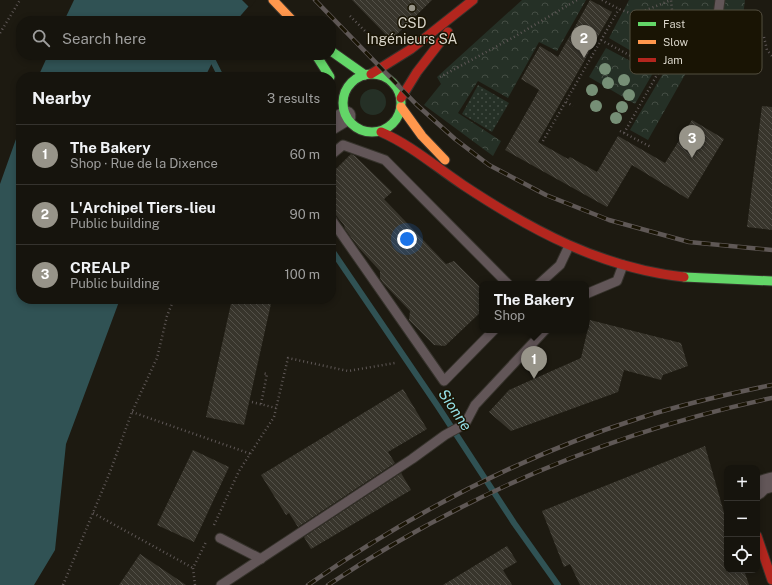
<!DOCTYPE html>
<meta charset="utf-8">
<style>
:root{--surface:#16140d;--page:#1f1d16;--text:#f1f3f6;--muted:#9e9e9d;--line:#35332e;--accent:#979489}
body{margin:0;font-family:"Public Sans",sans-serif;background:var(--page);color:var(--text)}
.controls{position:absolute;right:12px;bottom:12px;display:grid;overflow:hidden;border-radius:8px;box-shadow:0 2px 6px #0003}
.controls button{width:36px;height:36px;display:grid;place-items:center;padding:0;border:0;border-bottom:1px solid var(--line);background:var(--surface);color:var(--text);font:20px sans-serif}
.you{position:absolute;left:407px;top:239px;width:14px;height:14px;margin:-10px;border:3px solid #fff;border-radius:50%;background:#1a73e8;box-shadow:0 0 0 6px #1a73e833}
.badge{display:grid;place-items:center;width:26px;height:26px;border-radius:50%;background:var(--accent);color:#fff;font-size:13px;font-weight:700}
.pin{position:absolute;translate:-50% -33px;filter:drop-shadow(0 1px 2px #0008)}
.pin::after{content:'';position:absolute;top:21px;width:14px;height:12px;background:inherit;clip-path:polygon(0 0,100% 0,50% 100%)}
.popup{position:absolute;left:479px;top:281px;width:110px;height:52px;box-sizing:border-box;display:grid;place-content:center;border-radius:8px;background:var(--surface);filter:drop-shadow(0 1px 3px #0005);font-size:13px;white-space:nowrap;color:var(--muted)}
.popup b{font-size:15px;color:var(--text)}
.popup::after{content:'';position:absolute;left:50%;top:100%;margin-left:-8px;border:8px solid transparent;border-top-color:var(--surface)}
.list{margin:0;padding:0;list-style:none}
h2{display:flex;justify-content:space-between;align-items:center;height:52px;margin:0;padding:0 16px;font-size:17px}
h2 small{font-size:13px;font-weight:400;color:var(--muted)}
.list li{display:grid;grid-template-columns:26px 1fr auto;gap:12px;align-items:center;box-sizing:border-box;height:60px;padding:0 16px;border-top:1px solid var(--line)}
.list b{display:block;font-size:15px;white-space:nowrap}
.list p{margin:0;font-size:13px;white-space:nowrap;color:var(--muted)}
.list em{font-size:13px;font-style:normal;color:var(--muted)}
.icon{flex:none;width:22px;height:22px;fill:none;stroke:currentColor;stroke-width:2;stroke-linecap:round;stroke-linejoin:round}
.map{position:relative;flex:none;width:772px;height:585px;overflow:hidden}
.search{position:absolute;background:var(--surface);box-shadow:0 2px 6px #0003;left:16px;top:16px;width:320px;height:44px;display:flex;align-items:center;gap:10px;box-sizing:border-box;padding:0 14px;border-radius:16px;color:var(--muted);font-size:15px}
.panel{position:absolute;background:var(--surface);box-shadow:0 2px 6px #0003;left:16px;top:72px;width:320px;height:232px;border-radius:16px}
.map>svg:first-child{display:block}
</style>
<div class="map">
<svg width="772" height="585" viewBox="0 0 772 585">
<defs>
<pattern id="forest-crowns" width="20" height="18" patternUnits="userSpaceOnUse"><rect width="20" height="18" fill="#253026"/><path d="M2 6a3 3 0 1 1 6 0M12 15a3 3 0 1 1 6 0" fill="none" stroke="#444d44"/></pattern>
<pattern id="garden-dots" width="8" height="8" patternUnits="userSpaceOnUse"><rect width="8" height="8" fill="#253026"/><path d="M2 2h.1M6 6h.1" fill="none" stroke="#444d44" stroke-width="1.8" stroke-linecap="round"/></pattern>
<pattern id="building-back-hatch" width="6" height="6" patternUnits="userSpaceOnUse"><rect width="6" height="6" fill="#38352c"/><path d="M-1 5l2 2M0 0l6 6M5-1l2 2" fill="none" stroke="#545149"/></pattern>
</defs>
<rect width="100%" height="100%" fill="#1d1a11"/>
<circle fill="#253026" cx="373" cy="102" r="13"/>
<g fill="url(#forest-crowns)">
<path d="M522,0h64l-29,51 -18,-9 -31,56 -30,-17 -20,32 43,28 -8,15 -69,-51 17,-21 -4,-7z"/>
<path d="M629,0h116l-4,32 -20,-3 -18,14 -55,97 -18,-10 45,-77 -27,-15 -10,17 -29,-17z"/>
<path d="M606,48l47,25 -18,31 -46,-27z"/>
</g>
<path fill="url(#garden-dots)" d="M478,85l31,18 -17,29 -30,-18z"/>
<g fill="#305254">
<path d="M74,0h180l-18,21h-172z"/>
<path d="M48,55h168l-11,22h-167z"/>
<path d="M21,125v174h99l-54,145 -11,106 -21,35h-34v-401z"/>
</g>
<path fill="#1d1a11" d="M242,0h14l-6,8z"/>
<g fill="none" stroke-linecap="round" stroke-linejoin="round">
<g stroke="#305254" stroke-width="6">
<path d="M210,55l11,22"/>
<path d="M331,249l106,156 77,118 44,62"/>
</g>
</g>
<g fill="url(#building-back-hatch)">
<path d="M352,0h80l-41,40z"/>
<path d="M590,0l22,12 -74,130 30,17 2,-2 27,15 21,-36 47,27 27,-43 32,19 -36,60 -56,-34 -25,42 -102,-57 34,-60 -18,-11 19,-33 18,11z"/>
<path d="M649,40l17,10 -9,15 -16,-10z"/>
<path d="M762,106l10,1v123l-25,-3z"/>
<path d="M351,154l4,2 37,36 -8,7 62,65 8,-3 28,28v22l-37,35 -11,-1 -25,-25 1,-9 -27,-28 -3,-5v-7l-21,-23 -14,-19 -1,-4 -13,-16v-35z"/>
<path d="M232,299h40l-28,126 -38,-8z"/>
<path d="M590,320l91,23 7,23 -25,9 -2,5 -37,-10 -6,22 -107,39 -22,-19 20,-22 72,-32z"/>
<path d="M403,389l24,40 -39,23 7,11 -97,64 -9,-14 -3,2 -25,-40z"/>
<path d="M705,446l22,77v47h17l5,15h-169l-10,-21 -6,3 -22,-56z"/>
<path d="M193,450l36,17 -35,75 -37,-17z"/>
<path d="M401,473l10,17 -100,59 -7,-12z"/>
<path d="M507,546l10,16 -14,8 9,15h-69z"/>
<path d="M140,554l46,31h-67z"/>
</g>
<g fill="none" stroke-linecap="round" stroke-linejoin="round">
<defs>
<g id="lane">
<path d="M714,44l6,-44"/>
<path d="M331,155l12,-10 42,15 123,124"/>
<path d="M331,219l113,162 50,-51"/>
<path d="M539,284l21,-19 9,-19"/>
<path d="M586,294l31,-13 6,-16"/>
<path d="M220,538l41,21"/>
<path d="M221,585l191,-126 33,-24 20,-11 10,-19 70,-75"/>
</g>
<g id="street">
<path d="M331,125l15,-9"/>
<path d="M757,490l5,-5 10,-3"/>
</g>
<g id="fast">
<path d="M331,51l34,24"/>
<path d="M316,55l14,22"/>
<circle cx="372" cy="103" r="29"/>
<path d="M684,277l88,4"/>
</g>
<g id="slow">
<path d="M273,0l20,21"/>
<path d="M401,107l21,29 23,24"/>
</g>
<g id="jam">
<path d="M371,74l40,-25 62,-49"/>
<path d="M401,98l16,-26 31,-40"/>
<path d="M381,132c30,13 55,35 82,53 68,45 138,83 221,92"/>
<path d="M757,536l15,44"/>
</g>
</defs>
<use href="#lane" stroke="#36332c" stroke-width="11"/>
<use href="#street" stroke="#36332c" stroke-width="21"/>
<use href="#fast" stroke="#36332c" stroke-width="11"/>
<use href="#slow" stroke="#36332c" stroke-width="11"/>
<use href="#jam" stroke="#36332c" stroke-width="11"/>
<g stroke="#5f5857" stroke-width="2.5" stroke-dasharray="1 3" stroke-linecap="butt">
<path d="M602,0l17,9 81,30"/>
<path d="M634,15l37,-15"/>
<path d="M350,16l29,29"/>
<path d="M0,33l20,-33"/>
<path d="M764,37l3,13 5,6"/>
<path d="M601,40l58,31"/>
<path d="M440,77l74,-40 63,-37"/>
<path d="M566,102l7,4"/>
<path d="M620,131l31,16"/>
<path d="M624,133l46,-81 4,-22 -3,-30"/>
<path d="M543,141l76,-132"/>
<path d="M252,402l24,6"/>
<path d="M261,404l6,-30 -5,-1"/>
<path d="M132,412l119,42"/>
<path d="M93,513l100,55"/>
<path d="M214,525l25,-54 35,-54 14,-59 60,13 47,-8"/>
<path d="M63,585l47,-113 22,-60 25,-54 10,-42 7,-17"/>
<path d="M195,585l-2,-17 13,-26"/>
</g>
<use href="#lane" stroke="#625658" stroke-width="9"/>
<use href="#street" stroke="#625658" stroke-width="19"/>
<use href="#fast" stroke="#63d668" stroke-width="9"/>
<use href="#slow" stroke="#ff974d" stroke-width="9"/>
<use href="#jam" stroke="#b3261e" stroke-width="9"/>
<defs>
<g id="rail">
<path d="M315,0l102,105 38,34 34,26 57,30 63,25 80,22 83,8"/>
<path d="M308,585c102,-71 213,-129 332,-167 43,-14 88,-24 132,-33"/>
<path d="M328,585c137,-91 283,-153 444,-187"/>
</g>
</defs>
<use href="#rail" stroke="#5f5856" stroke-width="4.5"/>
<use href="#rail" stroke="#191404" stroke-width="3" stroke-dasharray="9" stroke-linecap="butt"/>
</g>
<g fill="#768f76">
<circle cx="605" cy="69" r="6"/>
<circle cx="624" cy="80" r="6"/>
<circle cx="608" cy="83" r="6"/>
<circle cx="592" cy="90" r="6"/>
<circle cx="629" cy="95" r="6"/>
<circle cx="596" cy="106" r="6"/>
<circle cx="622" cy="107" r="6"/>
<circle cx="616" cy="118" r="6"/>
</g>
<circle fill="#979489" stroke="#191404" stroke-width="1.5" cx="412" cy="8" r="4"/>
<g text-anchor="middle" stroke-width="3" stroke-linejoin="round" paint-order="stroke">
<g font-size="14" fill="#d9d5ca" stroke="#191404">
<text x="412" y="28">CSD<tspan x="412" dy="16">Ingénieurs SA</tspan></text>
</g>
<g font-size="15" font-style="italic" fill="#94dee5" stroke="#191404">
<text transform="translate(455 410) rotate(56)" y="5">Sionne</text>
</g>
</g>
<rect x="630" y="10" width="132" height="64" rx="6" fill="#191404" stroke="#534e3f" stroke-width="1"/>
<rect x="638" y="22" width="18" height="4" fill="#63d668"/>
<rect x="638" y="40" width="18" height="4" fill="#ff974d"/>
<rect x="638" y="58" width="18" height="4" fill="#b3261e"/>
<g font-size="11" fill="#d9d5ca">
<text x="663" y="28">Fast</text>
<text x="663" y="46">Slow</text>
<text x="663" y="64">Jam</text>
</g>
</svg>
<div class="controls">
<button>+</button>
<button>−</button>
<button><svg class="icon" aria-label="locate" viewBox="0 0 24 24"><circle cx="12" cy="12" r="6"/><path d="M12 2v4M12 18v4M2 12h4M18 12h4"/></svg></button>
</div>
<div class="you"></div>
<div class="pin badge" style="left:534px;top:379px">1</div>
<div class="popup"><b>The Bakery</b>Shop</div>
<div class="pin badge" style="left:584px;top:58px">2</div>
<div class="pin badge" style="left:692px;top:158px">3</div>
<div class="search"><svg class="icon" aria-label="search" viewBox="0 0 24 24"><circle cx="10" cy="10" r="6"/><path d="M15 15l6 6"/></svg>Search here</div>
<section class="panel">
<h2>Nearby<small>3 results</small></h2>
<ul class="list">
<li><span class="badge">1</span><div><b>The Bakery</b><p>Shop · Rue de la Dixence</p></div><em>60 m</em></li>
<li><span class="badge">2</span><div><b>L'Archipel Tiers-lieu</b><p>Public building</p></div><em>90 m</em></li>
<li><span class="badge">3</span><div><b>CREALP</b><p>Public building</p></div><em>100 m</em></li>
</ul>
</section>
</div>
